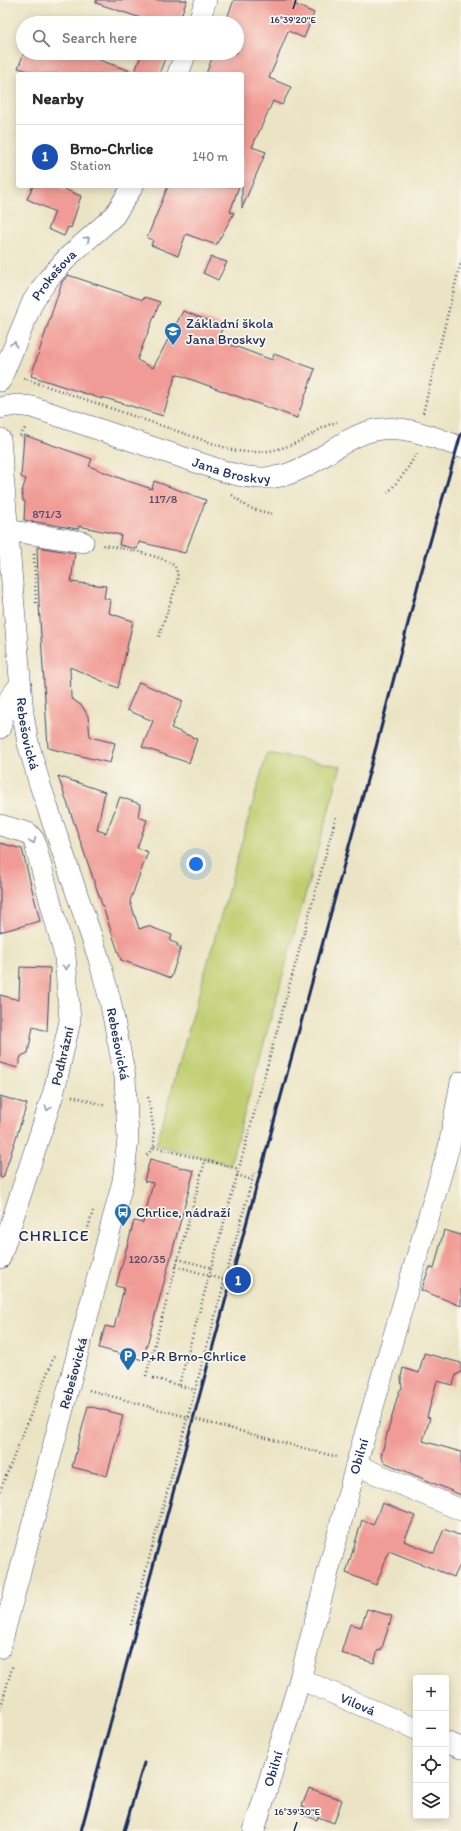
<!DOCTYPE html>
<meta charset="utf-8">
<style>
:root{--surface:#fff;--page:#f7f7f7;--text:#2b2b33;--muted:#7c7c81;--line:#e1e1e2;--accent:#1f6fb2}
body{margin:0;font-family:Itim,sans-serif;background:var(--page);color:var(--text)}
.controls{position:absolute;right:12px;bottom:12px;display:grid;overflow:hidden;border-radius:4px;box-shadow:0 2px 10px #0003}
.controls button{width:36px;height:36px;display:grid;place-items:center;padding:0;border:0;border-bottom:1px solid var(--line);background:var(--surface);color:var(--text);font:20px sans-serif}
.you{position:absolute;left:196px;top:864px;width:14px;height:14px;margin:-10px;border:3px solid #fff;border-radius:50%;background:#1a73e8;box-shadow:0 0 0 6px #1a73e833}
.badge{display:grid;place-items:center;width:26px;height:26px;border-radius:50%;background:var(--accent);color:#fff;font-size:13px;font-weight:700}
.pin{position:absolute;translate:-50% -50%;border:2px solid #fff;box-shadow:0 1px 4px #0006}
.list{margin:0;padding:0;list-style:none}
h2{display:flex;justify-content:space-between;align-items:center;height:52px;margin:0;padding:0 16px;font-size:17px}
h2 small{font-size:13px;font-weight:400;color:var(--muted)}
.list li{display:grid;grid-template-columns:26px 1fr auto;gap:12px;align-items:center;box-sizing:border-box;height:64px;padding:0 16px;border-top:1px solid var(--line)}
.list b{display:block;font-size:15px;white-space:nowrap}
.list p{margin:0;font-size:13px;white-space:nowrap;color:var(--muted)}
.list em{font-size:13px;font-style:normal;color:var(--muted)}
.icon{flex:none;width:22px;height:22px;fill:none;stroke:currentColor;stroke-width:2;stroke-linecap:round;stroke-linejoin:round}
.map{position:relative;flex:none;width:461px;height:1831px;overflow:hidden}
.search{position:absolute;background:var(--surface);box-shadow:0 2px 10px #0003;left:16px;top:16px;width:228px;height:44px;display:flex;align-items:center;gap:10px;box-sizing:border-box;padding:0 14px;border-radius:22px;color:var(--muted);font-size:15px}
.panel{position:absolute;background:var(--surface);box-shadow:0 2px 10px #0003;left:16px;top:72px;width:228px;height:116px;border-radius:4px}
.map>svg:first-child{display:block}
</style>
<div class="map">
<svg width="461" height="1831" viewBox="0 0 461 1831">
<rect width="100%" height="100%" fill="#fbf7ec"/>
<filter id="ink" filterUnits="userSpaceOnUse"><feTurbulence type="fractalNoise" baseFrequency=".025" numOctaves="2"/><feDisplacementMap in="SourceGraphic" scale="8" xChannelSelector="R" yChannelSelector="G"/><feConvolveMatrix kernelMatrix="1 2 1 2 8 2 1 2 1" color-interpolation-filters="sRGB"/></filter>
<filter id="wash" filterUnits="userSpaceOnUse"><feTurbulence type="fractalNoise" baseFrequency=".012" numOctaves="4" result="noise"/><feDisplacementMap in="SourceGraphic" scale="16" xChannelSelector="R" yChannelSelector="G"/><feGaussianBlur stdDeviation="0.9" result="paint"/><feColorMatrix in="noise" values="0 0 0 0 0 0 0 0 0 0 0 0 0 0 0 0 0 1.4 0 .05"/><feComposite in="paint" operator="in"/></filter>
<g filter="url(#wash)">
<rect width="100%" height="100%" fill="#ebe4c4"/>
<path fill="#c0ce70" stroke="#6e7e67" d="M267,753l74,13 -111,399 -74,-20z"/>
<g id="blocks">
<g fill="#f09b95">
<path d="M96,0h91l-9,23h-22l-60,-20z"/>
<path d="M234,0h62l-2,4 20,9 -10,25 -16,-7 -13,33 -6,14 22,9 -9,18 -9,-4 -21,46 14,5 -24,56v-134h-36l8,-21h23v-30h-12z"/>
<path d="M24,53h56l53,19v2h-95l-20,-6z"/>
<path d="M142,53h25l-8,21h-25z"/>
<path d="M33,186h24l24,10 -10,32 -3,-1 -4,9 -16,-7 7,-17 -28,-13z"/>
<path d="M168,186h71l-9,26 4,1 -18,32 -30,-11 -8,22 -27,-11 2,-5 -6,-2z"/>
<path d="M211,257l16,5 -9,18 -15,-7z"/>
<path d="M68,275l75,25 1,-3 16,5 -23,58 16,8 30,-57 40,15 -5,14 54,20 2,-6 41,15 -18,49 -121,-44 -13,42 -61,-19v2l-71,-23 31,-94z"/>
<path d="M24,435l68,24 -3,7 33,13 30,10 2,-8 52,19 -21,53 -46,-11 -2,7 -18,-4 2,-10 -42,-9 -1,3 -54,-9 1,-19h-2l-1,-10 4,-12 -5,-2z"/>
<path d="M37,547l38,6 -4,29 35,4 -2,12 7,2 -2,13 24,8 -15,67 -48,-21 1,31 11,8 6,10 2,21 25,6 -5,20 -62,-15 -9,-144z"/>
<path d="M139,682l44,19 -12,27 26,11 -8,24 -47,-16 11,-26 -26,-11z"/>
<path d="M58,776l47,16 -8,38 9,3 14,-36 20,7 -2,13 9,3 -10,28 11,4 -18,49 9,28 9,-3 24,9 -2,6 8,3 -1,2 4,1 -10,31 -50,-18z"/>
<path d="M0,843l22,6 18,72 -40,11z"/>
<path d="M20,967l30,1 -3,63 -14,-4 -5,26 -7,3 -3,12 -18,-5v-68l19,5z"/>
<path d="M0,1096l27,8 -24,74 -3,-1z"/>
<path d="M150,1159l44,12 -51,189 -44,-12 6,-22 9,2 10,-40 -8,-2 18,-65 9,2 10,-40 -9,-2z"/>
<path d="M444,1230l17,5v71l-40,-16 9,-23 4,2z"/>
<path d="M424,1353l37,10v9l-5,3 -3,10 -16,-4 -10,36 3,1 -7,23 38,11v43l-77,-33 -3,-6 18,-65 3,-3 -1,-11 2,-9 16,5z"/>
<path d="M88,1406l35,9 -16,61 -35,-9z"/>
<path d="M382,1503l33,13 -11,25 30,12 10,-24 17,7v27l-7,14 -65,-26 -13,34 -30,-12 16,-53 11,5z"/>
<path d="M367,1609l25,7 -11,35 -3,-1 -4,13 -33,-10 9,-29 11,3z"/>
<path d="M309,1788l33,12 -8,23 -16,-6 -1,3 -15,-6 3,-6 -3,-2z"/>
</g>
</g>
</g>
<g filter="url(#ink)">
<use href="#blocks" fill-opacity="0" stroke="#3a4a6d" stroke-width="1"/>
<g fill="none" stroke-linecap="round" stroke-linejoin="round">
<defs>
<g id="street">
<path d="M198,23l8,-23"/>
<path d="M178,74l8,-21"/>
<path id="s1" d="M0,381l33,-80 16,-23 20,-22 45,-40 19,-30"/>
<path id="s2" d="M0,408l16,-3 16,2 194,65c47,14 69,3 108,-23 15,-10 30,-18 47,-20 29,-3 54,9 80,18"/>
<path id="s3" d="M0,439l23,275 5,29 12,42 59,174 11,41 15,77 3,62 -5,42 -123,467"/>
<path d="M0,529l83,13"/>
<path d="M0,728c4,-18 7,-31 21,-43"/>
<path d="M0,825l28,8 6,7 31,116 5,65 -16,70 -54,167"/>
<path d="M356,1465l105,45"/>
<path id="s4" d="M300,1679l116,50"/>
<path d="M446,1742l15,6"/>
<path id="s5" d="M254,1831l46,-152 56,-214 93,-318 12,-65"/>
</g>
</defs>
<use href="#street" stroke="#3a4a6d" stroke-width="22"/>
<g stroke="#3a4a6d" stroke-width="2.5" stroke-dasharray="1 3" stroke-linecap="butt">
<path d="M23,378l209,72c26,5 49,1 72,-11 11,-6 21,-14 33,-17"/>
<path d="M423,413l38,-152"/>
<path d="M20,436l6,-9"/>
<path d="M388,493l18,-22 11,-18"/>
<path d="M232,495l17,13 23,6"/>
<path d="M103,545c14,2 61,11 70,20 5,5 5,11 4,18l-19,56"/>
<path d="M34,554l2,49"/>
<path d="M72,1096l34,10"/>
<path d="M154,1147l85,22"/>
<path d="M147,1155l7,-8v-16l-6,-34"/>
<path d="M237,1175l15,5"/>
<path d="M86,1235l7,-24"/>
<path d="M178,1259l34,9"/>
<path d="M176,1266l49,14"/>
<path d="M146,1376l59,-215"/>
<path d="M153,1378l42,12"/>
<path d="M179,1385l157,-568"/>
<path d="M89,1390l65,18"/>
<path d="M0,1491l55,-137"/>
<path d="M131,1625l123,-452"/>
<path d="M0,1710l13,-46"/>
</g>
<use href="#street" stroke="#fff" stroke-width="21"/>
<g stroke="#1b2f5e" stroke-width="3">
<path d="M81,1831l295,-1084 44,-170 41,-143"/>
<path d="M124,1831l20,-68"/>
</g>
<path stroke="#3a4a6d" stroke-width="2.5" stroke-dasharray="1 3" stroke-linecap="butt" d="M154,1408l183,49"/>
</g>
<defs><path id="oneway-chevron" d="M-2-3.5L2.5 0L-2 3.5" fill="none" stroke-width="1.6" stroke-linecap="round" stroke-linejoin="round"/></defs>
<g stroke="#8d97ae">
<use href="#oneway-chevron" transform="translate(87 239) rotate(-42)"/>
<use href="#oneway-chevron" transform="translate(14 344) rotate(-70)"/>
<use href="#oneway-chevron" transform="translate(33 841) rotate(68)"/>
<use href="#oneway-chevron" transform="translate(66 967) rotate(85)"/>
<use href="#oneway-chevron" transform="translate(48 1108) rotate(108)"/>
</g>
</g>
<path fill="none" stroke="#1b2f5e" stroke-width="1.5" d="M293,9l3,-9M294,1831l3,-9"/>
<defs>
<symbol id="school-pin" viewBox="-11 -11 22 30"><path d="M0 17L-7.5 6A9.5 9.5 0 1 1 7.5 6Z" fill="#1f6fb2" stroke="#fbf7ec"/><path d="M0-5L7-2L0 1L-7-2ZM-4 1L0 2.5L4 1V4Q0 6-4 4Z" fill="#fff"/></symbol>
<symbol id="bus-pin" viewBox="-11 -11 22 30"><path d="M0 17L-7.5 6A9.5 9.5 0 1 1 7.5 6Z" fill="#1f6fb2" stroke="#fbf7ec"/><path d="M-5-6H5V4H4V6H2V4H-2V6H-4V4H-5ZM-3.5-4V0h7V-4ZM-3.5 1.2v1.5H-2V1.2ZM2 1.2v1.5H3.5V1.2Z" fill="#fff"/></symbol>
<symbol id="parking-pin" viewBox="-11 -11 22 30"><path d="M0 17L-7.5 6A9.5 9.5 0 1 1 7.5 6Z" fill="#1f6fb2" stroke="#fbf7ec"/><path d="M-3.5-5.5H1a3.5 3.5 0 0 1 0 7H-1V5.5H-3.5ZM-1-3.4V-.6H.8a1.4 1.4 0 0 0 0-2.8Z" fill="#fff"/></symbol>
</defs>
<g fill-rule="evenodd">
<use href="#school-pin" x="163" y="321" width="20" height="27"/>
<use href="#bus-pin" x="113" y="1202" width="20" height="27"/>
<use href="#parking-pin" x="118" y="1346" width="20" height="27"/>
</g>
<g text-anchor="middle" stroke-width="3.5" stroke-linejoin="round" paint-order="stroke">
<g font-size="12" fill="#504a6c">
<text x="163" y="503">117/8</text>
<text x="47" y="518">871/3</text>
<text x="147" y="1263">120/35</text>
</g>
<g font-size="14" fill="#1b2f5e" stroke="#fbf7ec">
<text dy="5" stroke="none"><textPath href="#s1" startOffset="120">Prokešova</textPath></text>
<text dy="5" stroke="none"><textPath href="#s2" startOffset="242">Jana Broskvy</textPath></text>
<text dy="5" stroke="none"><textPath href="#s3" startOffset="296">Rebešovická</textPath></text>
<text dy="5" stroke="none"><textPath href="#s3" startOffset="620">Rebešovická</textPath></text>
<text transform="translate(62 1056) rotate(-77)" y="5">Podhrázní</text>
<text transform="translate(73 1373) rotate(-75)" y="5">Rebešovická</text>
<text dy="5" stroke="none"><textPath href="#s5" startOffset="389">Obilní</textPath></text>
<text dy="5" stroke="none"><textPath href="#s4" startOffset="63">Vilová</textPath></text>
<text dy="5" stroke="none"><textPath href="#s5" startOffset="65">Obilní</textPath></text>
</g>
<g font-size="14" fill="#1b2f5e" stroke="#fbf7ec" text-anchor="start">
<text x="186" y="328">Základní škola<tspan x="186" dy="16">Jana Broskvy</tspan></text>
<text x="136" y="1217">Chrlice, nádraží</text>
<text x="141" y="1361">P+R Brno-Chrlice</text>
</g>
<g font-size="16" letter-spacing="1" fill="#1b2f5e" stroke="#fbf7ec">
<text x="54" y="1241">CHRLICE</text>
</g>
</g>
<g font-size="10" text-anchor="middle" fill="#1b2f5e" stroke="#fbf7ec" stroke-width="3.5" stroke-linejoin="round" paint-order="stroke">
<text x="293" y="23">16°39'20"E</text>
<text x="297" y="1815">16°39'30"E</text>
</g>
</svg>
<div class="controls">
<button>+</button>
<button>−</button>
<button><svg class="icon" aria-label="locate" viewBox="0 0 24 24"><circle cx="12" cy="12" r="6"/><path d="M12 2v4M12 18v4M2 12h4M18 12h4"/></svg></button>
<button><svg class="icon" aria-label="layers" viewBox="0 0 24 24"><path d="M12 4l9 5-9 5-9-5zM3 14l9 5 9-5"/></svg></button>
</div>
<div class="you"></div>
<div class="pin badge" style="left:238px;top:1280px;background:#1a4fb4">1</div>
<div class="search"><svg class="icon" aria-label="search" viewBox="0 0 24 24"><circle cx="10" cy="10" r="6"/><path d="M15 15l6 6"/></svg>Search here</div>
<section class="panel">
<h2>Nearby<small></small></h2>
<ul class="list">
<li><span class="badge" style="background:#1a4fb4">1</span><div><b>Brno-Chrlice</b><p>Station</p></div><em>140 m</em></li>
</ul>
</section>
</div>
